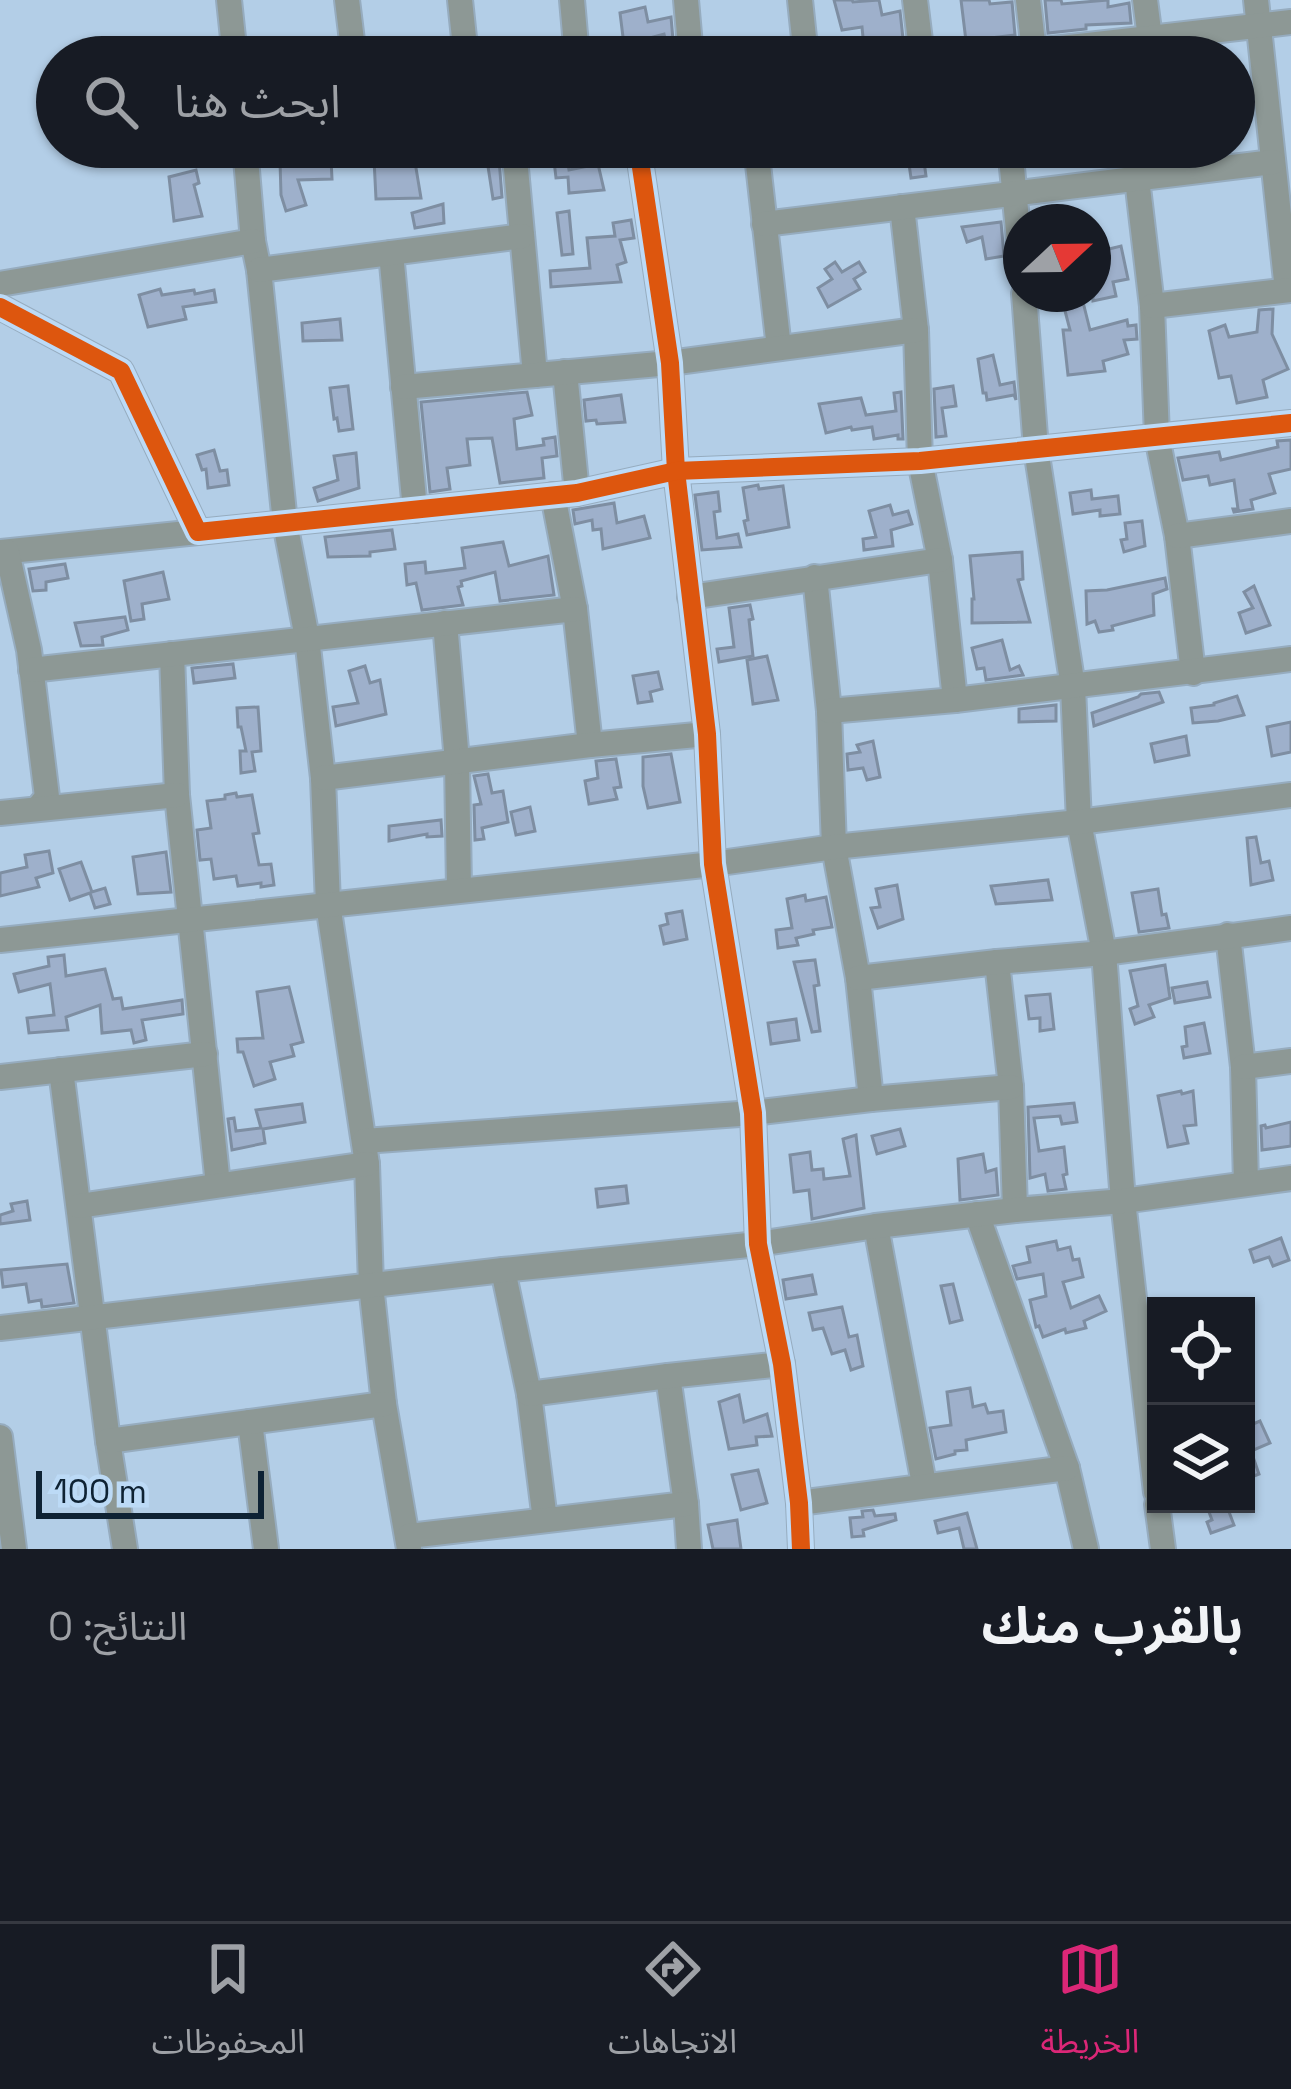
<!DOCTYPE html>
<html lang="ar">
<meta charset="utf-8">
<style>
:root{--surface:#171b24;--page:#20242c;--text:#f1f3f6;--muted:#9ea1a6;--line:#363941;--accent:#db2777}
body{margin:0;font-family:"Space Grotesk","Noto Sans Arabic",sans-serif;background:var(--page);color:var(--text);direction:rtl}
.controls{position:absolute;right:36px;bottom:36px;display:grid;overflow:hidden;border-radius:0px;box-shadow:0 3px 9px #0004}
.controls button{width:108px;height:108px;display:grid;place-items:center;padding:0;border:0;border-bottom:3px solid var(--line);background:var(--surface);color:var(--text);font:60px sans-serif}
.compass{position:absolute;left:1003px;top:204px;width:108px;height:108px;border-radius:50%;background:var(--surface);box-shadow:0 3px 9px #0004;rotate:68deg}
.scale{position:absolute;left:36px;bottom:30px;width:228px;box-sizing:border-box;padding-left:12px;border:6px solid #0e2233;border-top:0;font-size:33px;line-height:42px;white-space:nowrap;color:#0e2233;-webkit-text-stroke:9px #bcdaf6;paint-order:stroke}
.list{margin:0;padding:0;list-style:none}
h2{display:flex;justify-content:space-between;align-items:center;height:156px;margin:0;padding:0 48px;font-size:51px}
h2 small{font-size:39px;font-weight:400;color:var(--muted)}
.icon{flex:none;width:66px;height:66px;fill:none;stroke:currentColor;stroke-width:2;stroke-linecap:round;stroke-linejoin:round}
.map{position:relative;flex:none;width:1291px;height:1549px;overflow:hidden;direction:ltr}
.search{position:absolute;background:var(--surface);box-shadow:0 3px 9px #0004;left:36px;right:36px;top:36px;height:132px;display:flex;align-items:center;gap:30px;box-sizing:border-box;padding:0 42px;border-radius:66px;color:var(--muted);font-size:45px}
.sheet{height:372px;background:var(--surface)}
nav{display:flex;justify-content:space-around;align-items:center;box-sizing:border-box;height:168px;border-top:3px solid var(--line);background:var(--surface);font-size:33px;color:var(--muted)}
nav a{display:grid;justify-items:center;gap:6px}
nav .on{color:var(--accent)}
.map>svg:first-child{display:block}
</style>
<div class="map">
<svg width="1291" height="1549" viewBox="0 0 1291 1549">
<rect width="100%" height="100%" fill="#b3cee7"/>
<g fill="#9eb0cb" stroke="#7e8ea2" stroke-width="3">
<path d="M834,0h18l1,2 26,-2 3,15 18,-4 5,46h-40l-3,-30 -20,3z"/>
<path d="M961,0h28l1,4 22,-2 3,33 -49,6z"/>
<path d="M1045,0h16l1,4 46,-4v7l21,-4 2,20 -45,2v4l-38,4z"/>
<path d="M645,7l3,15 23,-5 3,34 -6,1 -4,-18 -40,11 -4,-32z"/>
<path d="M485,147h13l4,50 -9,2z"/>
<path d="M877,147h52v6l-6,1 3,22 -15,2 -3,-21 -28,5z"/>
<path d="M398,152l2,7 14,-3 7,42 -45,1 -2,-40z"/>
<path d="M567,158l2,12 29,-6 6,26 -35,3 -1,-16 -12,1 -2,-17z"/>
<path d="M331,159l1,20 -34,1 8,25 -20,6 -5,-16 -1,-34z"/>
<path d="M196,170l3,13 -5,2 8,31 -28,5 -5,-44z"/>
<path d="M443,204l1,19 -29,5 -3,-15z"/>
<path d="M569,211l4,43 -11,1 -5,-42z"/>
<path d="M631,220l3,18 -14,2 6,22 -9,3 4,17 -70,5 -1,-16 40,-3 -3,-30 28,-2 -2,-13z"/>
<path d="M1001,222l3,34 -18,3 -4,-22 -15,5 -5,-15z"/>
<path d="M1121,246l7,33 -15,3 3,14 -23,5v-48z"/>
<path d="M835,262l7,10 17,-10 6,10 -11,7 6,10 -32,18 -10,-19 14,-9 -7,-10z"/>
<path d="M160,289l2,6 32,-5 1,4 19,-4 2,12 -33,5 3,12 -38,8 -9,-32z"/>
<path d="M1083,302l7,28 37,-10 1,6 8,-1 1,14 -13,1 4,14 -25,7 2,10 -37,4 -5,-45h7l-6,-23z"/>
<path d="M1273,309l-1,25 16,35 -25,11 4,17 -30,6 -6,-27 -12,2 -10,-47 16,-6 4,12 28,-5 2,-22z"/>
<path d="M340,319l2,21 -39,1 -1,-18z"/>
<path d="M993,355l7,30 14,-3 2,18 -2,-5 -27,5 -1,-7h-3l-5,-34z"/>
<path d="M348,386l5,43 -14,2 -2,-13 -3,1 -4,-31z"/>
<path d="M953,386l3,20 -14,2 4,28 -10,1 -2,-48z"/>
<path d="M527,392l5,23 -18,4 3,30 27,-4 -1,-6 12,-2 2,19 -15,2 2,20 -44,5 -8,-45 -25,1 3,26 -23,3 3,21 -20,3 -9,-90z"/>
<path d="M901,392l2,47h-5v-4l-24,4 -2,-12 -20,3 -1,-3 -25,6 -7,-29 42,-6 5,17 30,-4 -2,-18z"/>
<path d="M621,395l4,27 -28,2 -1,-4 -10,1 -2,-21z"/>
<path d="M1291,440v29l-22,5 6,19 -24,7 2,9 -19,3 -1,-3h5l-4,-29 -24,5 -2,-9 -25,4 -5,-22 41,-6 2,8 57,-13 -1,-6z"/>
<path d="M214,450l6,21 7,-1 2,15 -21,3 -2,-19 -4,1 -5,-15z"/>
<path d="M356,453l3,35 -41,13 -4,-13 24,-8 -4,-24z"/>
<path d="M758,485l1,4 24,-3 6,41 -42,8 -3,-14 4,-1 -5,-32z"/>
<path d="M1091,490l1,9 26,-3 2,18 -20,2v-6l-27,4 -3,-21z"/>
<path d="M718,492l2,19 -6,1 3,26 21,-4 3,13 -39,3 -7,-55z"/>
<path d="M614,503l3,20 27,-7 6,22 -47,11 -2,-20 -8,1 -1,-10 -17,4 -2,-14z"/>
<path d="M890,505l3,10 15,-4 4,13 -21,6 2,16 -29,4 -1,-11 13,-2 -7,-26z"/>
<path d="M1142,521l3,25 -21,6 -3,-12 6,-1 -2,-16z"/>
<path d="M392,530l3,19 -25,3v4l-42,1 -3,-20z"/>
<path d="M503,542l6,24 39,-10 6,39 -54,6 -5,-29 -34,9 1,5 -4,1 5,18 -41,5 -6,-27 -9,2 -2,-21 20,-2 1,11 39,-5 -3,-20z"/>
<path d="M1022,552l1,27 -5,1 12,42 -58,1v-24h2l-4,-43z"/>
<path d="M65,564l3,14 -22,4v8l-13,1 -4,-22z"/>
<path d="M163,572l6,27 -27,5 2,15 -13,2 -7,-40z"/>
<path d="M1165,578l2,11 -14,5 1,21 -42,11 1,4 -14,2 -4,-11 -8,3 -1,-33 21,-1z"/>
<path d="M1254,586l16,39 -24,8 -7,-20 14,-5 -9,-16z"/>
<path d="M750,605l3,14 -4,1 4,36 -34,6 -2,-13 17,-2 -5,-39z"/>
<path d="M125,617l3,13 -26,7 1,8 -22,1 -6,-23z"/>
<path d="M1002,640l8,30 9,-4 4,9 -37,5 -2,-12 -7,1 -5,-21z"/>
<path d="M767,656l11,44 -25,4 -6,-44z"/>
<path d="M233,664l2,14 -41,5 -2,-15z"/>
<path d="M365,666l5,17 10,-3 6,34 -50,12 -3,-19 25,-4 -9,-32z"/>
<path d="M658,672l4,17 -12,3 2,9 -14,2 -5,-27z"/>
<path d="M1159,692l4,10 -69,24 -2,-13 46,-16 3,-3z"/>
<path d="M1237,696l7,19 -26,6 -25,2 -2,-15 23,-3v-2z"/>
<path d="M1056,705v16l-37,1v-13z"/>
<path d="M258,707l3,44 -9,1 3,19 -14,2 -1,-22h6l-5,-24h-3l-1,-19z"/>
<path d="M1291,722v30l-19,4 -5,-29z"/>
<path d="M1186,736l3,19 -34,7 -4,-18z"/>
<path d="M873,741l7,36 -13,3 -4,-12 -15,2 -1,-16 13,-2 -3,-7z"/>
<path d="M671,754l9,48 -32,6 -5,-22v-29z"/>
<path d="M616,759l5,28 -7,1 3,11 -28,5 -4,-23 13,-3 -2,-17z"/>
<path d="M488,774l4,19 11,-2 5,31 -26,6 2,11 -9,1 -1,-35 7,-1 -7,-28z"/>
<path d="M236,793l1,4 15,-2 7,38 -6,1 6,31 12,-1 3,21 -13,2v-4l-23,3 -2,-10 -22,3 -3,-20 -11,1 -3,-30 14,-2 -4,-27 18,-2v-4z"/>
<path d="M530,807l5,24 -19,4 -5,-23z"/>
<path d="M441,820l1,16 -15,1v-3l-38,7v-15z"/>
<path d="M1256,837l5,26 8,-2 4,19 -22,5 -4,-47z"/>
<path d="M49,851l4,22 -17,5 3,9 -39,9v-23l27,-6 -2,-12z"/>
<path d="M166,852l5,40 -33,2 -5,-37z"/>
<path d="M81,862l11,30 13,-4 5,16 -15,4 -5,-15 -20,7 -11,-31z"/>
<path d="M1048,880l4,20 -56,4 -5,-18z"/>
<path d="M897,885l6,34 -25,9 -7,-20 9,-1 -4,-18z"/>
<path d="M1158,889l4,26 4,-1 3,14 -30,4 -7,-39z"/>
<path d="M805,895l1,6 20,-4 6,30 -19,3 1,4 -18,4 2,7 -20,3 -2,-18 16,-2 -5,-29z"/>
<path d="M682,911l5,28 -23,5 -4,-18 8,-2 -2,-10z"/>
<path d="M64,955l2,21 39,-7 8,30 8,-1 2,11 59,-9 1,14 -41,6 4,20 -12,3 -3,-13 -29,3 -2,-28 -34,12 2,13 -39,3 -2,-15 27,-3 -4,-31 -31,8 -5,-18 35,-8 -1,-9z"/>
<path d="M815,960l4,25 -5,1 6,45 -8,1 -18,-70z"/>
<path d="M1165,965l5,33 -21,7 5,12 -19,7 -5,-15 8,-3 -8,-35z"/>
<path d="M1207,982l3,15 -35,6 -3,-15z"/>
<path d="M289,987l14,55 -12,3 3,11 -24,6 5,17 -21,7 -11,-34h-5l-1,-13 26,-1 -6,-46z"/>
<path d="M1050,994l4,35 -14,2v-13l-11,1 -3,-23z"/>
<path d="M796,1019l3,21 -28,4 -3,-21z"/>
<path d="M1204,1023l6,30 -26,5 -2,-11 5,-1 -2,-19z"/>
<path d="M1181,1091l1,3 11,-3 3,34 -12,1 4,17 -20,4 -10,-51z"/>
<path d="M1074,1103l3,19 -15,2 -2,-8 -26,2 5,33 25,-4 3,27 -4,1 3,14 -18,2 -3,-17 -15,4 -2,-71z"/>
<path d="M302,1104l3,18 -42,7 2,14 -33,7 -4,-31 6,-1 2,13 25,-3 -5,-18z"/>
<path d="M1291,1122v24l-29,4 -1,-24 4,-1 1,3z"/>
<path d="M900,1129l5,17 -28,8 -5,-18z"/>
<path d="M856,1135l8,73 -52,11 -3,-29 -15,2 -4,-37 20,-3 2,18 11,-1 1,10 26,-3 -7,-37z"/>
<path d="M983,1154l3,18 10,-3 2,26 -38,5 -2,-41z"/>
<path d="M626,1186l2,17 -30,4 -2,-18z"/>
<path d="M27,1201l3,19 -30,4v-9l13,-4 -2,-7z"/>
<path d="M1281,1238l8,22 -16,6 -4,-9 -15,5 -4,-12z"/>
<path d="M1056,1241l2,9 12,-3 3,13 6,-1 4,18 -20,5 8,26 28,-12 7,15 -22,10 2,7 -20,5 -1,-4 -22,8 -4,-11 -3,1 -6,-27 16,-4 -3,-22 -26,5 -4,-13 17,-4 -3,-15z"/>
<path d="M67,1264l7,39 -32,4 -1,-7 -12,2 -3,-18 -23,3 -2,-17z"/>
<path d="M812,1275l4,19 -30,5 -3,-19z"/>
<path d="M953,1284l9,36 -12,3 -9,-37z"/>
<path d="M842,1307l7,30 8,-2 6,31 -12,4 -6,-20 -13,4 -9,-26 -10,2 -4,-17z"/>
<path d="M970,1388l3,19 12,-3 3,9 15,-2 3,21 -40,8 1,10 -12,1v3l-19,5 -6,-31 21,-3 -4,-33z"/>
<path d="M739,1395l5,27 23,-8 5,22 -16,1 1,8 -28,4 -10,-47z"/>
<path d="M1260,1421l10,22 -19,8 8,23 -13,5v-52z"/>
<path d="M758,1470l9,33 -26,7 -9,-35z"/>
<path d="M1206,1504h20l8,21 -23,8 -4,-11 5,-2z"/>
<path d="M873,1510l2,6 20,-2 1,6 -33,10 1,6 -12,1 -2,-19 13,-1 -1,-6z"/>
<path d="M967,1513l10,36h-13l-5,-21 -21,5 -3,-12z"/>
<path d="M737,1520l4,29h-28l-5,-24z"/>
</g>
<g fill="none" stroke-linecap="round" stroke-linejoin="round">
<defs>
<g id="minor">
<path d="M229,0l6,57"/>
<path d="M347,0l7,57"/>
<path d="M460,0l6,57"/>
<path d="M572,0l5,57"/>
<path d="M686,0l5,57"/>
<path d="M800,0l6,57"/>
<path d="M915,0l7,57"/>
<path d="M1028,0l6,51"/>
<path d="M1145,0l5,38"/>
<path d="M1256,0l31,290"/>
<path d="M982,57l309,-35"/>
<path d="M245,147l8,94 6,29 26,253 22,115 16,140 5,126 39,260 4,121 13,119 25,145"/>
<path d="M514,147l21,228"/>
<path d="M638,147l32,216 6,108 31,263 6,130 40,249 5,131 24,120 17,139 2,46"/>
<path d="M756,147l23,201"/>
<path d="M1010,147l11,115"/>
<path d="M181,153l48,-6"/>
<path d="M1137,179l15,127 5,131 20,99 16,137"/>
<path d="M902,207l14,123 4,131 20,99 15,140"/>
<path d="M764,224l509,-62"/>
<path d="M391,253l24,257"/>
<path d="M259,270l263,-34"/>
<path d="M0,284l253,-43"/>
<path d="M1024,294l12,155 37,238 6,135 25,131 19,248 33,291"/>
<path d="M1152,306l139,-16"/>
<path d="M0,307l121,64 77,161 379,-39 99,-22 244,-10 371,-38"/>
<path d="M565,372l12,121"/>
<path d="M403,387l267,-24 246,-33"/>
<path d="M553,495l22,114 15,136"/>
<path d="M1177,536l114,-15"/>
<path d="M0,552l198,-20"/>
<path d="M7,552l22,98 18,147 -8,10"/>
<path d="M815,577l14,134 5,136 24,131 13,121"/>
<path d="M690,597l250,-37"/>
<path d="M445,623l12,138 2,128"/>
<path d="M172,654l5,141 41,390"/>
<path d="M31,670l544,-61"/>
<path d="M829,711l126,-11 336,-41"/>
<path d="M323,778l267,-33 117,-11"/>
<path d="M0,813l177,-18"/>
<path d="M1228,935l15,132 3,116"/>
<path d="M0,940l713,-76 121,-17 245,-25 212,-27"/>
<path d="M997,962l14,125 4,123"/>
<path d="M858,978l139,-16 107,-9 187,-25"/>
<path d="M1243,1067l48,-6"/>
<path d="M61,1070l47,371 17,108"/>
<path d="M0,1077l205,-23"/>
<path d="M364,1141l389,-28 118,-14 140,-12"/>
<path d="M79,1206l288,-42"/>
<path d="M977,1214l90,254 19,81"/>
<path d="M876,1226l48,258"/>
<path d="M503,1270l26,124 16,126"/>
<path d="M0,1328l503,-58 255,-26 118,-18 139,-16 108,-9 168,-23"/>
<path d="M668,1376l18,128 3,45"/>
<path d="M529,1394l139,-18 114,-12"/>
<path d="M250,1422l16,127"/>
<path d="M0,1437l14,112"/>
<path d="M108,1441l276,-37"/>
<path d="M799,1503l268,-35"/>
<path d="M1157,1504l6,45"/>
<path d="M409,1536l277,-32"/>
</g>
</defs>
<use href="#minor" stroke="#96acbf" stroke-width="28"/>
<use href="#minor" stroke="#8d9895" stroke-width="24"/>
<defs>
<g id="cycleway">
<path d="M638,147l32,216 6,108 31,263 6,130 40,249 5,131 24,120 17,139 2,46"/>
<path d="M0,307l121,64 77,161 379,-39 99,-22 244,-10 371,-38"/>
</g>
</defs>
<use href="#cycleway" stroke="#bcdaf6" stroke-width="26"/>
<use href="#cycleway" stroke="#dd560e" stroke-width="18"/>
</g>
</svg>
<div class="controls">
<button><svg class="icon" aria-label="locate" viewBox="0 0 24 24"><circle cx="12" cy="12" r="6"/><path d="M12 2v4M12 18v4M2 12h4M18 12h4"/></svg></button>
<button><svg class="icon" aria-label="layers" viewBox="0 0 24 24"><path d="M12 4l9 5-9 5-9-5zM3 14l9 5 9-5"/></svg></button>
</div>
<svg class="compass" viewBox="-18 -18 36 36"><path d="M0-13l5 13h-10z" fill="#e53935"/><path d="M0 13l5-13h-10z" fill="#9ea1a6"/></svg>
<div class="scale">100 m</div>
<div class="search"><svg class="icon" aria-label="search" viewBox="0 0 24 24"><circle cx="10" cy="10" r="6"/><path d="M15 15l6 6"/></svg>ابحث هنا</div>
</div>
<section class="sheet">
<h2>بالقرب منك<small>النتائج: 0</small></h2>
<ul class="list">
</ul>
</section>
<nav>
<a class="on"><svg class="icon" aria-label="map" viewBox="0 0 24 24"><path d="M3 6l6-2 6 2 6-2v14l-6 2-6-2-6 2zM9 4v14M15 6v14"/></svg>الخريطة</a>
<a><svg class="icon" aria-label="directions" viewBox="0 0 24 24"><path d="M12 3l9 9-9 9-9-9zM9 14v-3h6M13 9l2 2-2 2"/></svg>الاتجاهات</a>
<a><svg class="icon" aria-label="saved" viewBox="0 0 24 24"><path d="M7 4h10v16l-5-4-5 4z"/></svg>المحفوظات</a>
</nav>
